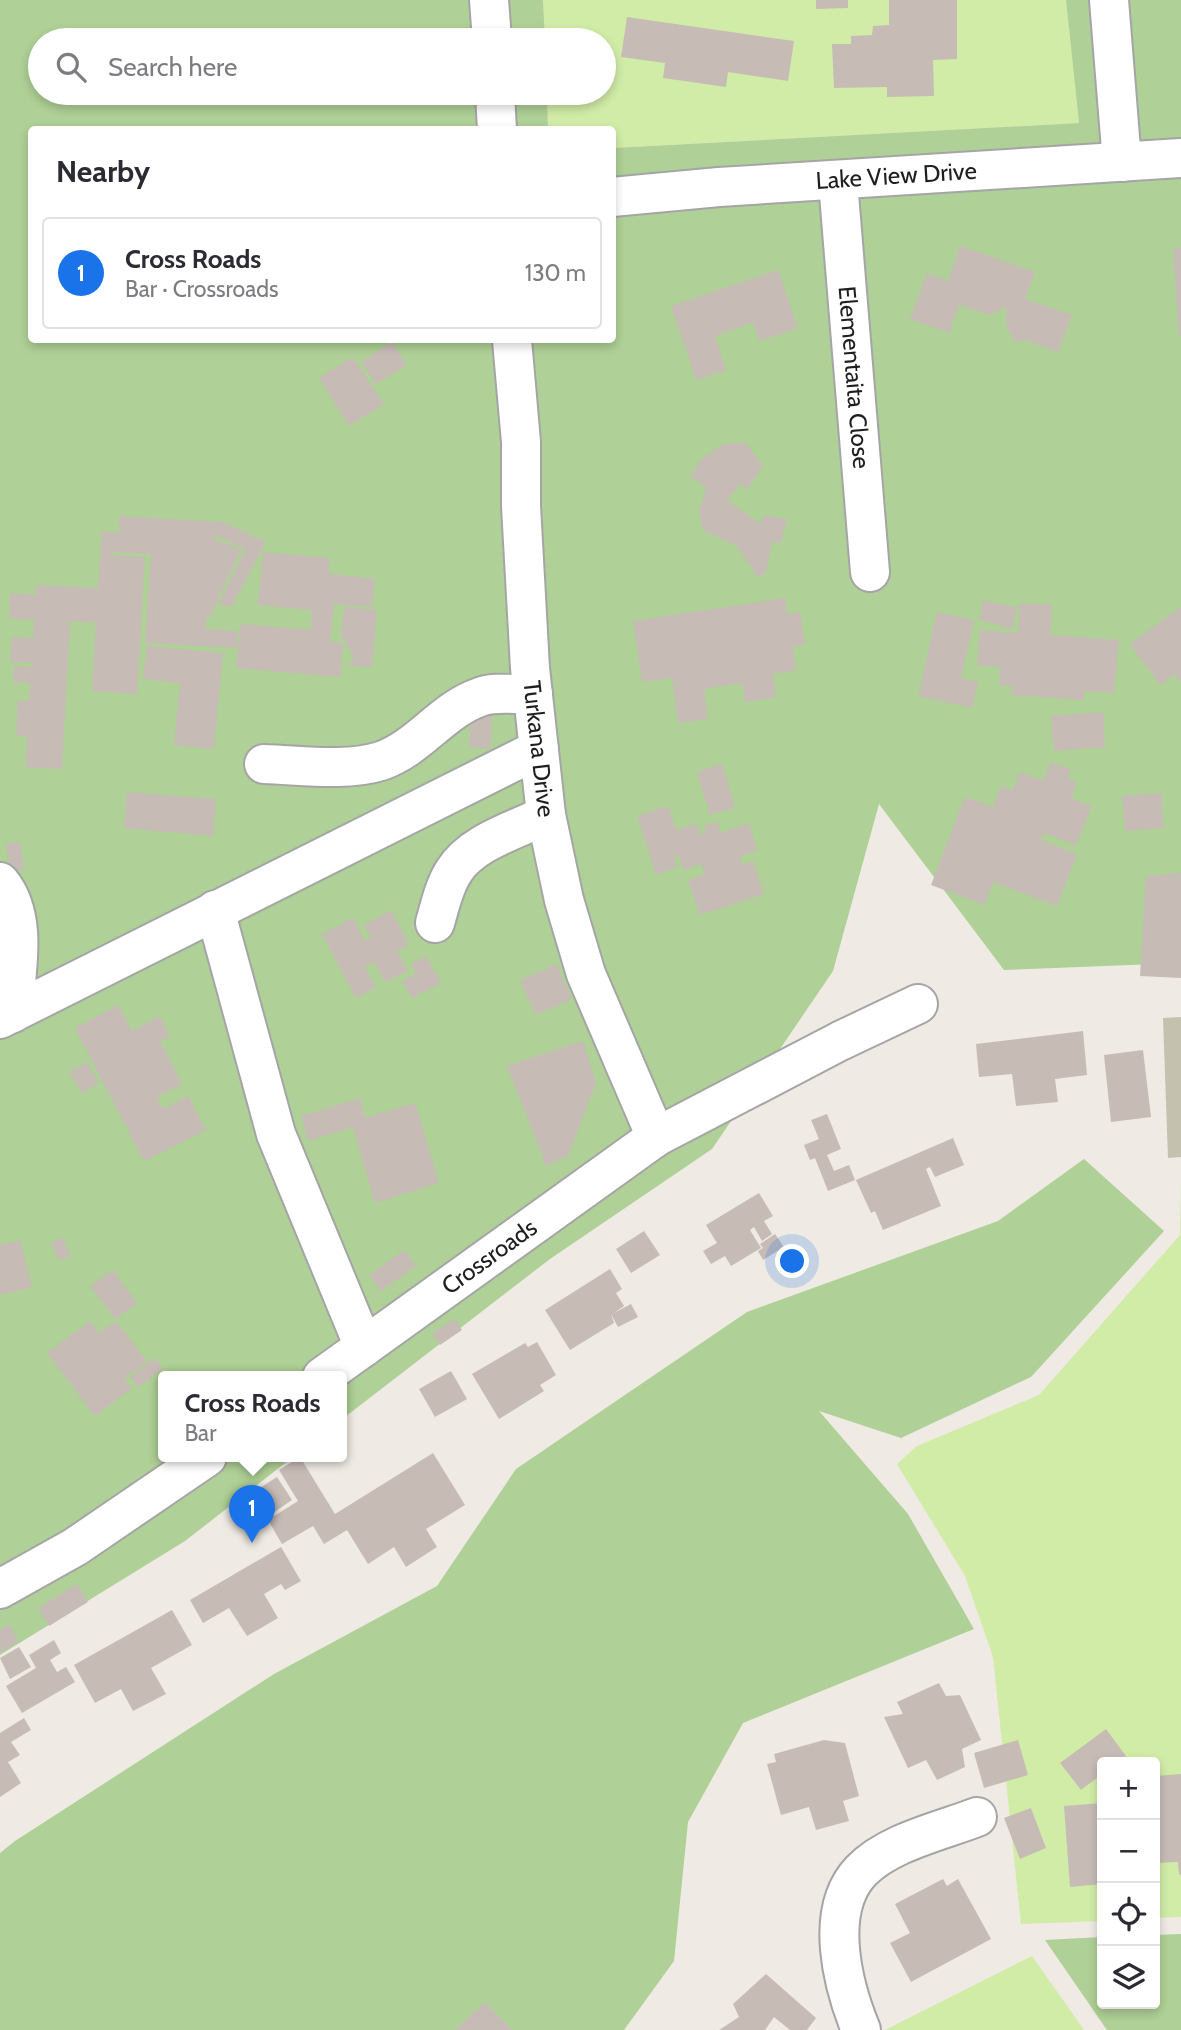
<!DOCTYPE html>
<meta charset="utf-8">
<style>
:root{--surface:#fff;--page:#f2f2f3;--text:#2b2b33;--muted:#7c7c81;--line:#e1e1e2;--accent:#1a73e8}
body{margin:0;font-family:Cabin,sans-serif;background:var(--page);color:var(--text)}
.controls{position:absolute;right:21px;bottom:21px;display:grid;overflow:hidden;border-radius:7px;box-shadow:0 4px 10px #0003}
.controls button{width:63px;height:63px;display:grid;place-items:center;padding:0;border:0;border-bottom:2px solid var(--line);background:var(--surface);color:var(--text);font:35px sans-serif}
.you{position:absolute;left:793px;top:1262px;width:24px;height:24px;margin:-18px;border:5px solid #fff;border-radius:50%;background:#1a73e8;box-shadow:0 0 0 10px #1a73e833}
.badge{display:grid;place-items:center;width:46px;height:46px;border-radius:50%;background:var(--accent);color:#fff;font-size:23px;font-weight:700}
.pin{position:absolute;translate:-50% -58px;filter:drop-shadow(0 2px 4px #0008)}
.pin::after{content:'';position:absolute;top:37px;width:24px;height:21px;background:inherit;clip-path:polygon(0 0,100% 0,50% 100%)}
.popup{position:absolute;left:158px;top:1371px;width:189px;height:91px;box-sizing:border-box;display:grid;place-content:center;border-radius:7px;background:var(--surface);filter:drop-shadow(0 2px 5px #0005);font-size:23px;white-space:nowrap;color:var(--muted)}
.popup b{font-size:26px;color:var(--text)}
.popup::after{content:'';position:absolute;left:50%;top:100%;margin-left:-14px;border:14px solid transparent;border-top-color:var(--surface)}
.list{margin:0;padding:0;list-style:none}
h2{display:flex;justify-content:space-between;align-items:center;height:91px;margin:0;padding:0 28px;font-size:30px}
h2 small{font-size:23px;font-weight:400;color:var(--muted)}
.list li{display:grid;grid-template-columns:46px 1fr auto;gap:21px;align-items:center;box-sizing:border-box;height:112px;margin:0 14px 14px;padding:0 14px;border:2px solid var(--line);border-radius:7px}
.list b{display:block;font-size:26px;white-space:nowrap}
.list p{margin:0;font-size:23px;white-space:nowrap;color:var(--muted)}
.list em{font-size:23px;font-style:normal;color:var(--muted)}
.icon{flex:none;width:38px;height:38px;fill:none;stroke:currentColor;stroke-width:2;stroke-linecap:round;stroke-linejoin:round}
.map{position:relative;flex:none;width:1181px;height:2030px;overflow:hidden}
.search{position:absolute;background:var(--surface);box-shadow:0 4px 10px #0003;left:28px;top:28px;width:588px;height:77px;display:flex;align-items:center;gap:18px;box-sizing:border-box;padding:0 24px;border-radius:38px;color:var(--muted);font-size:26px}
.panel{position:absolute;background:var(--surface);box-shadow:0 4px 10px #0003;left:28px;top:126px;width:588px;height:217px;border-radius:7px}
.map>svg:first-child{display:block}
</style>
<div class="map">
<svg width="1181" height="2030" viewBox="0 0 1181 2030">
<rect width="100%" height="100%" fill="#efeae3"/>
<path fill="#c4c1ae" d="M1181,1017v140l-13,1 -5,-140z"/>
<g fill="#d1eca7">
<path d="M543,0h523l13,123 -466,25 -1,-18 -64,-1 -1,-36h57v-53h-59z"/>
<path d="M1181,1181v736l-26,1v-156h-53v159l-81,3 -28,-267 -28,-81 -68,-112 20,-18 122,-51 141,-160z"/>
<path d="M1032,1956l52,74h-199z"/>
</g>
<g fill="#afd096">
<path d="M0,0h543l2,40h-505v53h507l1,36 -516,1v210h580l1,-192 466,-25 -13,-123h115v963l-177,7 -125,-166 -46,167 -121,178 -162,110 -209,161v-43h-178v80h130l-108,84 -185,114z"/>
<path d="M1084,1159l80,72 -133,146 -130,61 -82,-27 89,103 66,115 -231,94 -55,99 -14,139 -50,69h-624v-177l15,-12 259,-167 163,-88 79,-117 231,-157 251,-91z"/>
<path d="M1181,1934v96h-74l-62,-90 57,-3v67h53v-69z"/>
</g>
<g fill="#c7bbb6">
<path d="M816,0h32v8l-32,1z"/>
<path d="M889,0h68v59l-24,1 1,36 -47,1v-10l-53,1 -2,-44h19v-8l21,-1 1,-9 16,-1z"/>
<path d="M627,17l167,24 -6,40 -60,-9 -2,15 -63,-9 2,-15 -44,-6z"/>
<path d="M960,246l75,26 -10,27 47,16 -14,37 -34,-12 -8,3 -9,-15 -1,-21 -16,8 -31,-10 -10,28 -39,-14 17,-46 21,8z"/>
<path d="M1173,248h8v88h-2z"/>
<path d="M778,270l20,58 -39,13 -6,-19 -38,14 11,34 -30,10 -25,-74z"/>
<path d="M392,342l15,23 -31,19 -15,-22z"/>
<path d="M353,357l31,47 -35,22 -30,-48z"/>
<path d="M746,443l17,23 -16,23 -7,-5 -13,17 33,22 5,-8 22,4 -6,24 -9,-1 -6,30 -8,6 -21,-32 -34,-16 -4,-18 7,-24 -16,-12 15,-20 19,-12z"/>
<path d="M119,516l104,6 43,20 -34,64 -14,-1 27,-55 -29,-15 -4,3 29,12 -31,67h-4l-1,12 33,2 -1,17 -92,-5 6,-89 -40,-2v3l34,2 -8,137 -45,-3 4,-68 -26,-2 -8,148 -36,-2 1,-31 -11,-1 2,-35 11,1 1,-18 -17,-1 1,-16 18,1v-4l-22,-1 2,-25 21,1 1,-18 -25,-2 1,-25 26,2v-10l62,3 4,-57 17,2z"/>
<path d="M263,552l67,6 -1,16 46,5 -3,28 -38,-3 -4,37 13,2 -3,34 -104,-9 5,-44 70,6 1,-20 -54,-5z"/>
<path d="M785,598l2,16 13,-2 5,33 -12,2 3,23 -23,4 3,23 -31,5 -3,-19 -38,6 4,30 -30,4 -6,-45 -30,4 -9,-61z"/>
<path d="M982,600l35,7 -5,22 -32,-9z"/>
<path d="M1020,603l32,2 -2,30 69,5 -5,53 -29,-2 -1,9 -73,-5 1,-9 -13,-1 1,-18 -23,-2 3,-35 38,3z"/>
<path d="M344,607l33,3 -5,57 -24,-1 6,-7 -13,-25z"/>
<path d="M1181,607v75l-6,-8 -15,11 -30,-41z"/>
<path d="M937,612l37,8 -13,58 17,4 -6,26 -54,-12z"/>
<path d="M147,646l76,7 -9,96 -40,-4 6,-62 -37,-4z"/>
<path d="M471,711l21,1 -2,37 -21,-2z"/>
<path d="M1103,712l2,35 -51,4 -3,-35z"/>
<path d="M1051,762l20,8 -3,9 9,3 -6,16 21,8 -16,39 -32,-12 -3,7 36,14 -20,52 -64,-24 -8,23 -54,-20 34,-88 28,10 8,-21 12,4 7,-18 23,9z"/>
<path d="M722,764l13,43 -25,8 -13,-43z"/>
<path d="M127,792l89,7 -3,37 -89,-8z"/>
<path d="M1161,793l3,35 -39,3 -3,-35z"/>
<path d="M668,806l8,24 21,-7 4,12 5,-3 -2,-6 13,-5 4,12 28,-10 8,27 -17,6 3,9 10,-4 11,33 -64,21 -12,-35 17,-6 -4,-10 -18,6 -4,-15 -5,2 3,10 -21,8 -19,-59z"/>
<path d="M20,841l4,28 -14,2 -4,-27z"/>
<path d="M1181,873v105l-41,-2 6,-100z"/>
<path d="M391,910l18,35 -12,6 11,20 -23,11 -11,-20 -9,5 11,20 -20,11 -34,-64 31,-16 12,23 6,-3 -7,-13z"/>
<path d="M426,956l15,27 -29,15 -10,-17 14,-7 -5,-10z"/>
<path d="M556,964l16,35 -36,16 -16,-35z"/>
<path d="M118,1005l14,26 28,-15 10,20 -10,5 22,43 -25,13 6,12 25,-13 18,34 -62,31 -69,-133z"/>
<path d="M1083,1031l4,44 -32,4 3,23 -42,4 -4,-32 -33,3 -3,-33z"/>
<path d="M583,1041l13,42 -28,73 -22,10 -39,-100z"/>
<path d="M1143,1050l8,67 -40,5 -7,-67z"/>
<path d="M87,1062l12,21 -17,10 -13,-21z"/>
<path d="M360,1098l5,20 50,-15 24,80 -64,20 -22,-76 -45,14 -7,-25z"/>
<path d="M827,1114l14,35 -14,6 7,16 15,-6 6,15 -27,11 -13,-33 -5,2 -6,-15 15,-6 -8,-19z"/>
<path d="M953,1138l11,27 -29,12 -5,-10 -4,2 15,37 -58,24 -8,-19 -4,2 -15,-33z"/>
<path d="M759,1193l14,23 -9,5 8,13 -10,7 -8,-14 -4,3 11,18 -30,18 -6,-10 -14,8 -8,-13 14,-8 -11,-18z"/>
<path d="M644,1231l16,24 -29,18 -15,-24z"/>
<path d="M775,1234l9,13 -21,13 -5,-9 5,-3 -3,-4z"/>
<path d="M62,1237l9,18 -11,6 -9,-17z"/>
<path d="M20,1240l12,47 -32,8v-50z"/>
<path d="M404,1250l12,16 -35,25 -12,-16z"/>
<path d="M610,1269l12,20 -6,4 8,13 -10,7 17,-9 7,13 -20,10 -7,-13 3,9 -44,27 -25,-40z"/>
<path d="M113,1270l24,33 -22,16 -25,-33z"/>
<path d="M455,1319l7,11 -22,15 -8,-12z"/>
<path d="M90,1321l9,12 17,-12 31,41 -23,16 8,10 -37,28 -48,-63z"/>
<path d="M537,1342l19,33 -16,10 4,6 -45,28 -27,-45 53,-31 3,4z"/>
<path d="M155,1358l8,11 -25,18 -8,-10z"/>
<path d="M451,1371l16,28 -32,18 -16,-28z"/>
<path d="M433,1453l32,52 -39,24 11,18 -31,20 -12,-20 -26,17 -21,-34 -23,14 -11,-18 -31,18 -14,-24 30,-19 -19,-31 21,-13 35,57z"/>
<path d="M277,1477l15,23 -31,21 -15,-24z"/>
<path d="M281,1547l20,34 -16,9 -4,-6 -17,10 14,24 -31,18 -18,-28 -26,15 -13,-23z"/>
<path d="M77,1584l11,18 -39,24 -11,-18z"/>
<path d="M172,1610l20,35 -41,23 15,26 -33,17 -12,-22 -26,14 -21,-38z"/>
<path d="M8,1624l11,17 -19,12v-23z"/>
<path d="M54,1640l7,13 -11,7 7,12 9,-5 9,15 -53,31 -16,-27 30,-18 -7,-13z"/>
<path d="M19,1647l12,20 -21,12 -10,-21z"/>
<path d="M939,1683l7,13 14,-1 21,45 -19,9 3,18 -28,13 -11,-20 -18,8 -24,-51 19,-3 -6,-12z"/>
<path d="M24,1718l7,12 -20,12 9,13 -12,7 13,21 -21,14v-64z"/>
<path d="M1106,1729l20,27 -8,6h-16v12l-21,16 -21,-27z"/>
<path d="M824,1740l21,3 14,53 -16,5 6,20 -33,9 -7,-23 -28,8 -14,-51 9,-2 -2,-8z"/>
<path d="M1018,1740l10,35 -44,13 -10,-35z"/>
<path d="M1181,1774v100l-2,1 -1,-13 -23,1v-87z"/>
<path d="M1102,1803v81l-32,3 -6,-81z"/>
<path d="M1031,1808l15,40 -26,11 -16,-41z"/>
<path d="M943,1879l4,7 11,-7 33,60 -80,43 -21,-39 20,-10 -15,-29z"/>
<path d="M766,1974l50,44 -9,12h-17l-16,-13 -9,13h-46l20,-13 -6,-13z"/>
<path d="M485,2002l27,28h-57z"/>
</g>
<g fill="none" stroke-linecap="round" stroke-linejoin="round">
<defs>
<g id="minor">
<path d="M489,0l3,40"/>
<path d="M1109,0l13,162"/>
<path d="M495,93l2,37"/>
<path id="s1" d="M838,182l32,390"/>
<path id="s2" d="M612,197l107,-10 462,-29"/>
<path id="s3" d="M512,340l9,102v64l9,162 16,147 18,85 22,74 70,163"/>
<path d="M264,764c37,1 81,8 117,-3 38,-13 61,-51 99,-64 14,-6 37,-2 53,-3"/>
<path d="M0,882c29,35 16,89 13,131"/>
<path d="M215,910l61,224 88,213"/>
<path d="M435,923c5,-17 9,-37 19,-52 18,-29 62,-41 92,-56"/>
<path d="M0,1019l539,-270"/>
<path id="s4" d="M322,1377l334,-240 184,-96 78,-37"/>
<path d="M0,1589l75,-42 132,-90"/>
<path d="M861,2030c-18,-44 -38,-119 0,-159 28,-29 80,-40 116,-54"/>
</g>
</defs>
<use href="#minor" stroke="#a5a5a5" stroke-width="42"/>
<use href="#minor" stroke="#fff" stroke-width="38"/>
</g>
<g text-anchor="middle" stroke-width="5" stroke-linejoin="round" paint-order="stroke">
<g font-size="24" fill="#1e1e1e" stroke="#fff">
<text dy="8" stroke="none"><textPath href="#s2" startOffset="285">Lake View Drive</textPath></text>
<text dy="8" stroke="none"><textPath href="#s1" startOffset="196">Elementaita Close</textPath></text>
<text dy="8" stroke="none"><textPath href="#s3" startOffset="410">Turkana Drive</textPath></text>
<text dy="8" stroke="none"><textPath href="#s4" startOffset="206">Crossroads</textPath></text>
</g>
</g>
</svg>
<div class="controls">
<button>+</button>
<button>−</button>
<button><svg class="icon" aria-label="locate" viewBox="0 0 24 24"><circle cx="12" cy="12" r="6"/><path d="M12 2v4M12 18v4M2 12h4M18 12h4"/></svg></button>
<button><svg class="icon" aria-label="layers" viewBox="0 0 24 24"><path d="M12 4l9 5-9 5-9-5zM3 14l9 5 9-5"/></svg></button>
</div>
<div class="you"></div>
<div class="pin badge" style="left:252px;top:1543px">1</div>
<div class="popup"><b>Cross Roads</b>Bar</div>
<div class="search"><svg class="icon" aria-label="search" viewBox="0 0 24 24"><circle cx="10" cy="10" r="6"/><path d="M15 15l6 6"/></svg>Search here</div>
<section class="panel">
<h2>Nearby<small></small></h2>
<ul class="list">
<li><span class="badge">1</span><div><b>Cross Roads</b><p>Bar · Crossroads</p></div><em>130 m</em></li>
</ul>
</section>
</div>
